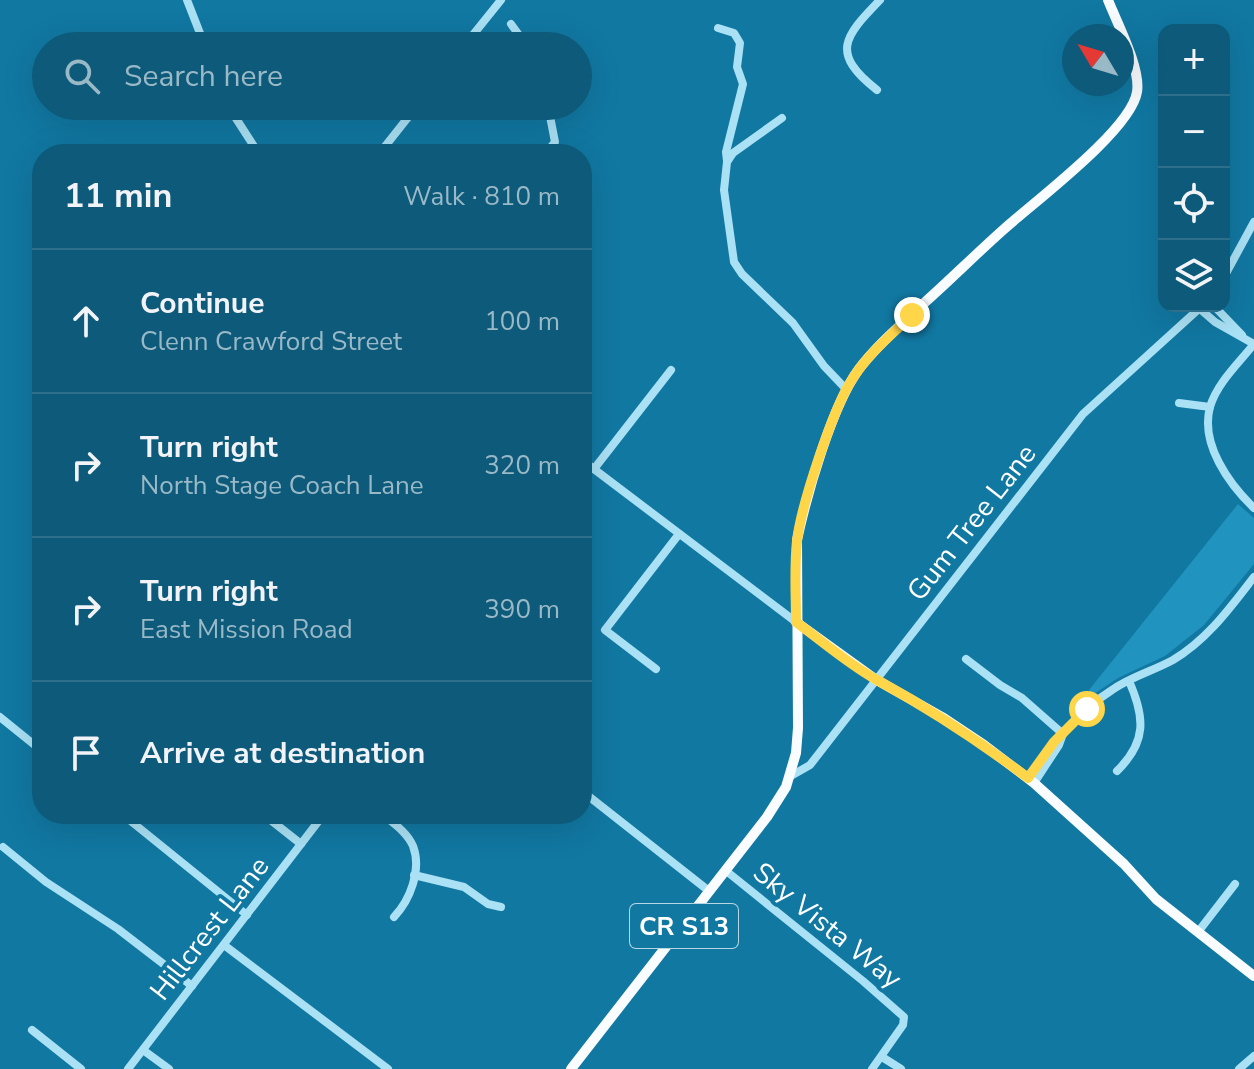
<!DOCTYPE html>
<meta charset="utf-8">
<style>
:root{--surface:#0d5a7a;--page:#1b6381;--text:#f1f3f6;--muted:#9ab9c7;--line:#2d6f8b}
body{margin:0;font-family:"Nunito Sans",sans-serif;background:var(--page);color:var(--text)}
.controls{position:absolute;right:24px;top:24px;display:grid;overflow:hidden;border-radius:16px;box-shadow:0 8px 32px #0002}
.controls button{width:72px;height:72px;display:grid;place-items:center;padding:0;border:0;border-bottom:2px solid var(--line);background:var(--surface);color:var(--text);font:40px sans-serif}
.compass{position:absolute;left:1062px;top:24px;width:72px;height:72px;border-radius:50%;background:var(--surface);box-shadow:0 8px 32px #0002;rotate:308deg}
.stop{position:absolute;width:24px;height:24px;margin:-18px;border:6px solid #ffd54a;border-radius:50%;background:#fff}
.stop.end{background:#ffd54a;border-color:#fff;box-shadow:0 2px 8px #0008}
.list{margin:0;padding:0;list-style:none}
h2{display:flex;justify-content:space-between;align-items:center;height:104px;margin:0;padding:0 32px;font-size:34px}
h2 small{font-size:26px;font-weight:400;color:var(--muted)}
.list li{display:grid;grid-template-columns:52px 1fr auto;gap:24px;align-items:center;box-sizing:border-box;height:144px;padding:0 32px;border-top:2px solid var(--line)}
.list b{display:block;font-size:30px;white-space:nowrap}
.list p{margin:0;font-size:26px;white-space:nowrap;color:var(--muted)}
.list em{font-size:26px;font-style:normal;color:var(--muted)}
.icon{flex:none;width:44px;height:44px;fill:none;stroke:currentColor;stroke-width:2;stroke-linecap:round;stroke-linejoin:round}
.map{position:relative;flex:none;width:1254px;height:1069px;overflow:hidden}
.search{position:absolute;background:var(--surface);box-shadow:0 8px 32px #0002;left:32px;top:32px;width:560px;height:88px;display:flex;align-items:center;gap:20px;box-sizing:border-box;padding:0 28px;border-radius:44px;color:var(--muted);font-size:30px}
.panel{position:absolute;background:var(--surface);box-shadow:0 8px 32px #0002;left:32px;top:144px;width:560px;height:680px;border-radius:32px}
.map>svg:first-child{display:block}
</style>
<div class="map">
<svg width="1254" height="1069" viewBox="0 0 1254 1069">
<rect width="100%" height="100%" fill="#1178a2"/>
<path fill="#2093bf" d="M1238,504l16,14v46l-50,61 -39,31 -47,22 -24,16 -5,-4z"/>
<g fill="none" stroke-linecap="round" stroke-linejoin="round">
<g stroke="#aae1f5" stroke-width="8">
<path d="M187,0l18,46"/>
<path d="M511,24l16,22"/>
<path d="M718,28l16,5 6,10 -3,24 6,17 -17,68 1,9"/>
<path d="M464,46l37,-46"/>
<path d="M877,90c-47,-37 -33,-53 3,-90"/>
<path d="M228,106l31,48"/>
<path d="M782,118l-49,35 -6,9 -3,28 10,72 8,12 51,49 31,43 22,23"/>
<path d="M379,154l38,-48"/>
<path d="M545,154l10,-12 -7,-36"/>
<path d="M1224,277l30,-55"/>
<path d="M1214,306l28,29"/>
<path d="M1200,309l15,13 39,22c-15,19 -37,39 -44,63 -10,37 19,77 44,101"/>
<path d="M1179,403l31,4"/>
<path d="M582,460l214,162"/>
<path d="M594,469l77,-99"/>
<path d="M966,659l34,26 22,13 41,36"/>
<path d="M656,669l-51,-39 74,-96"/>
<path d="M0,717l42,34"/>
<path d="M1117,771c30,-29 28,-54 12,-90"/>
<path d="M789,777l21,-12 273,-351 119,-108"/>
<path d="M1028,778c24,-32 49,-66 84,-88 18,-13 41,-19 61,-30 34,-20 57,-52 81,-83"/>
<path d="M1034,783l25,-38 4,-11"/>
<path d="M582,791l127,100"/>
<path d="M122,814l125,101"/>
<path d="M263,814l38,30"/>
<path d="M382,814c11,9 25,18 31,32 9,24 -3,54 -19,71"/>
<path d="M3,847l43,35 72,47 74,57"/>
<path d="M725,870l138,111 41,36 -1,8 -31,44"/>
<path d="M414,875l50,12 24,17 13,3"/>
<path d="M1198,932l37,-48"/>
<path d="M224,945l164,124"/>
<path d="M32,1030l49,39"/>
<path d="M143,1050l26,19"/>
<path d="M882,1057l19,12"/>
<path d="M128,1069l196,-255"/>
<path d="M1239,1069l15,-13"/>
</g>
<g stroke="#f9fdff" stroke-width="10">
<path d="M796,622l79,57 67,38 42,28 50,38 90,81 32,35 98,77"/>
<path d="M571,1069l196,-252 19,-30 10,-34 2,-25 -1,-188c10,-46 35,-135 62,-171 18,-24 42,-44 64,-65 27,-24 53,-50 80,-74 31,-28 128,-100 134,-138 4,-24 -20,-69 -29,-92"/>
</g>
</g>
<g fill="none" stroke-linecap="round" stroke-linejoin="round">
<path stroke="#ffd54a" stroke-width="10" d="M912,315c-21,20 -44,39 -59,63 -20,30 -52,128 -56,163 -3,27 -1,54 -1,81 26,19 52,42 81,58 53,29 102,61 151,98l26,-36 33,-33"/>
</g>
<g text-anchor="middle" stroke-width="8" stroke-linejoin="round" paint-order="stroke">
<rect fill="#1178a2" stroke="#b8d6e3" stroke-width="2" x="630" y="904" width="108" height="44" rx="6"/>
<g font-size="26" font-weight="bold" fill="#fff">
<text x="684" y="935">CR S13</text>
</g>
<g font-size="28" fill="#fff" stroke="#1178a2">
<text transform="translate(971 522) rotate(-52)" y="10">Gum Tree Lane</text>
<text transform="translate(828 925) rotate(39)" y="10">Sky Vista Way</text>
<text transform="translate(209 928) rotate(-52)" y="10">Hillcrest Lane</text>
</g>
</g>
</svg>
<div class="controls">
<button>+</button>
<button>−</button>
<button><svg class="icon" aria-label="locate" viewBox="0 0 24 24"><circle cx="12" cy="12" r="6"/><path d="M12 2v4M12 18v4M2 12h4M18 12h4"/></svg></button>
<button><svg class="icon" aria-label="layers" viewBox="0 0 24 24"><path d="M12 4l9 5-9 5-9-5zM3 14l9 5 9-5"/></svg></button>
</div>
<svg class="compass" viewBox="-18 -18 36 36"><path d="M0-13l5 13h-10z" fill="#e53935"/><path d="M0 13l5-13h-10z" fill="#9ab9c7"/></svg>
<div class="stop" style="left:1087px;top:709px"></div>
<div class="stop end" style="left:912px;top:315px"></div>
<div class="search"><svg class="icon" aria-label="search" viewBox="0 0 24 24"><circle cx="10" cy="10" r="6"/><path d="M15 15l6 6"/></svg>Search here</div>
<section class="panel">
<h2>11 min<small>Walk · 810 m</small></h2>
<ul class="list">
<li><svg class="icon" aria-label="ahead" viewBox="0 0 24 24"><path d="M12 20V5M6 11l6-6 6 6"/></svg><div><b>Continue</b><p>Clenn Crawford Street</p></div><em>100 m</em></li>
<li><svg class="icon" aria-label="right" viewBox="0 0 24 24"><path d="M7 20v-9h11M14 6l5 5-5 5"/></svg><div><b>Turn right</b><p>North Stage Coach Lane</p></div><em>320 m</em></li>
<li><svg class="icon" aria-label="right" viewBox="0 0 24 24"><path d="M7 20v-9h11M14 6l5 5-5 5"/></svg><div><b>Turn right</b><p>East Mission Road</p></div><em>390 m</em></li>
<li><svg class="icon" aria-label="arrive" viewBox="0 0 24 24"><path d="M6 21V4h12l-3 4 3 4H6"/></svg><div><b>Arrive at destination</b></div></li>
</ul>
</section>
</div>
